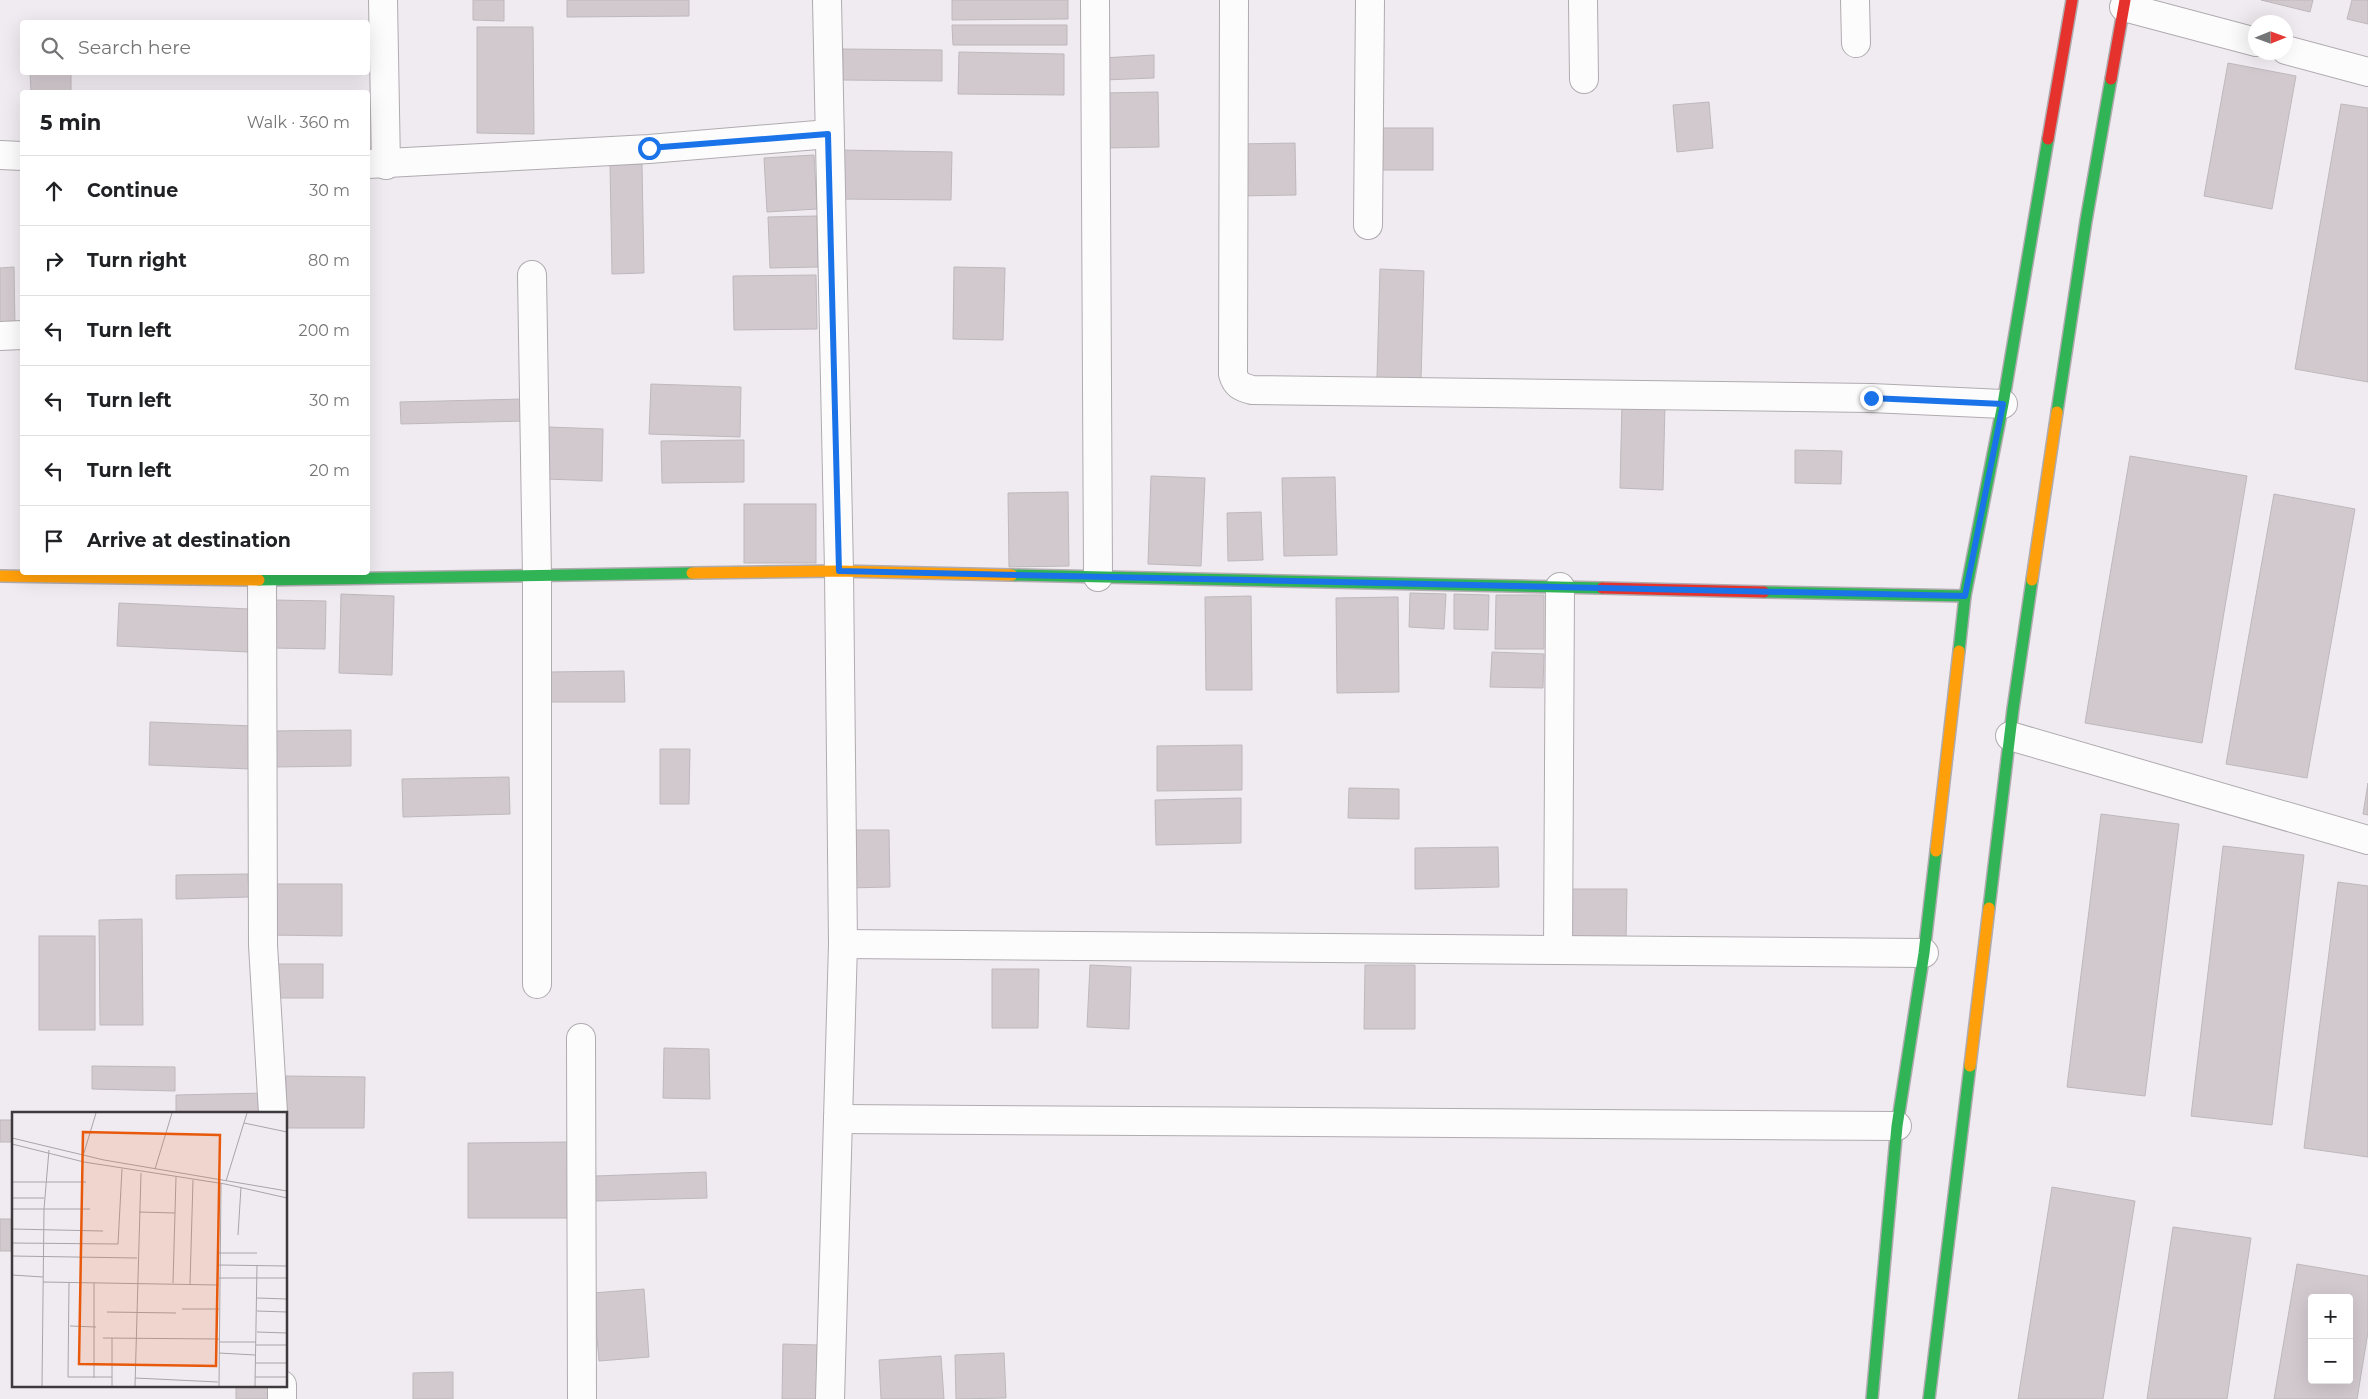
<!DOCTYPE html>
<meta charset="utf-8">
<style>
:root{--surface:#fff;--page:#f6f6f6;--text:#202124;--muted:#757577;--line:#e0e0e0}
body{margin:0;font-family:Montserrat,sans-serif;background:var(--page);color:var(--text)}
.controls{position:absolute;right:15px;bottom:15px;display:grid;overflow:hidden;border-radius:5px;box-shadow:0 5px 20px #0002}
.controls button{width:45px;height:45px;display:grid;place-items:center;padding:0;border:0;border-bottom:1px solid var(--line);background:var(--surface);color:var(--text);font:25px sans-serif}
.compass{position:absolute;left:2248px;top:15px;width:45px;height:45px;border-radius:50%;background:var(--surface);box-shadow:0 5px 20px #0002;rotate:89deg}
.stop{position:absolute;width:15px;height:15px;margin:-11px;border:4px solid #1a73e8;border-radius:50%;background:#fff}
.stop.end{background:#1a73e8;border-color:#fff;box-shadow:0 1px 5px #0008}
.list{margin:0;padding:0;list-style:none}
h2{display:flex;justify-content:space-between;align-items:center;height:65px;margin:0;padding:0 20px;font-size:21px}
h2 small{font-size:16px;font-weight:400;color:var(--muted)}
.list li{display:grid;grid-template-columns:32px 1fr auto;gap:15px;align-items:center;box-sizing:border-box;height:70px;padding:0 20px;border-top:1px solid var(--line)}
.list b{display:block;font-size:19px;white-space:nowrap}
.list em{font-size:16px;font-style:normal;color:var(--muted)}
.icon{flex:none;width:28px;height:28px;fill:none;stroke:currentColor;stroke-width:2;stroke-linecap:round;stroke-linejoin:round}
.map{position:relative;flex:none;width:2368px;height:1399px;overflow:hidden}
.search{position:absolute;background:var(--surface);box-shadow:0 5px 20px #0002;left:20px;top:20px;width:350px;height:55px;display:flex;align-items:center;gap:12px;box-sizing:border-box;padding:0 18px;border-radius:5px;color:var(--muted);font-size:19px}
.panel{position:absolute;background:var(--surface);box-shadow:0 5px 20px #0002;left:20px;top:90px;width:350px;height:485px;border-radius:5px}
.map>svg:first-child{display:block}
</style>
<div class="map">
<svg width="2368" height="1399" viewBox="0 0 2368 1399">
<rect width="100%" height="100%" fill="#f0ebf0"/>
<g fill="#d2c9ce" stroke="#bdb8bc" fill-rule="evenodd">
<path d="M473,0h31v21l-31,-1z"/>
<path d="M567,0h122v16l-122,1z"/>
<path d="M952,0h116v19l-116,1z"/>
<path d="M2261,0h52l-3,12z"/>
<path d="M2352,0h16v24l-21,-5z"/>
<path d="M952,25h115v20h-114z"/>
<path d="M477,27h56l1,107 -57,-1z"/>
<path d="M843,49l99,1v31l-99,-1z"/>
<path d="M959,52l105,2v41l-106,-1z"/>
<path d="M1154,55v23l-51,2 -1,-22z"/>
<path d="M2228,63l68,13 -24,133 -68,-13z"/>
<path d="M30,72h41v20h-40z"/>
<path d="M1158,92l1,55 -54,1 -2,-55z"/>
<path d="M368,96h9l1,53h-10z"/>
<path d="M1709,102l4,46 -36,4 -4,-47z"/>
<path d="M2341,104l27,4v274l-73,-13z"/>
<rect x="1376" y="128" width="57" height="42"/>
<path d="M1295,143l1,52 -58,1 -1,-52z"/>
<path d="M839,150l113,2 -1,48 -113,-1z"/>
<path d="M814,155l3,54 -50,3 -3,-54z"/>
<path d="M642,164l2,109 -32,1 -2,-109z"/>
<path d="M817,216l1,51 -48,1 -2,-51z"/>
<path d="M14,267l1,59h-15v-58z"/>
<path d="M954,267l51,1 -2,72 -50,-1z"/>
<path d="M1380,269l44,2 -3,108 -44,-1z"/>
<path d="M816,275l1,54 -83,1 -1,-54z"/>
<path d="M651,384l90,3 -1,50 -91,-3z"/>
<path d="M524,399v22l-123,3 -1,-22z"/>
<path d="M1622,402l43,1 -2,87 -43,-2z"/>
<path d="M548,427l55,2 -1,52 -56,-2z"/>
<path d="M744,440v42l-82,1 -1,-42z"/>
<path d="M1795,450l47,1 -1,33 -46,-1z"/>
<path d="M2130,456l117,20 -45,267 -117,-20z"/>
<path d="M1151,476l54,2 -4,88 -53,-2z"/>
<path d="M1335,477l2,78 -53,1 -2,-78z"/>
<path d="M1068,492l1,74 -60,1 -1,-74z"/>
<path d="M2274,494l81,15 -48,269 -81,-14z"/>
<rect x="744" y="504" width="72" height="59"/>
<path d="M1261,512l2,48 -35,1 -1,-48z"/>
<path d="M1410,593l36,1 -2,35 -35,-2z"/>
<path d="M341,594l53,2 -2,79 -53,-2z"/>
<path d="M1454,594l35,1 -1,35 -34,-1z"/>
<path d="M1496,595h48v54h-49z"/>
<path d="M1251,596l1,94h-46l-1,-93z"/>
<path d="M1398,597l1,95 -62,1 -1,-95z"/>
<path d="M274,600l52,1 -1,48 -53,-1z"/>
<path d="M119,603l130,6 -1,43 -131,-6z"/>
<path d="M1492,652l52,2 -1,34 -53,-1z"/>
<path d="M624,671l1,31h-74v-30z"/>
<path d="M150,722l103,4 -2,43 -102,-4z"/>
<path d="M351,730v36l-78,1v-36z"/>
<path d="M1242,745v45l-85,1v-45z"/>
<path d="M660,749h30l-1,55h-29z"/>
<path d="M509,777l1,37 -107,3 -1,-38z"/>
<path d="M2368,783v32l-5,-1z"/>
<path d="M1349,788l50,1v30l-51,-1z"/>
<path d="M1241,798v45l-85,2 -1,-45z"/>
<path d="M2101,814l78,10 -34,272 -78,-9z"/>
<path d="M848,830h41l1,57 -42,1z"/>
<path d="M2223,846l81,9 -32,270 -81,-9z"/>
<path d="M1498,847l1,40 -84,2v-41z"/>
<path d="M248,874l1,23 -73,2v-24z"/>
<path d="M2338,882l30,4v271l-64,-9z"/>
<path d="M270,884h72v52l-73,-1z"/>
<path d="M1572,889h55l-1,51h-55z"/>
<path d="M142,919l1,106h-43l-1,-105z"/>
<rect x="39" y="936" width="56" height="94"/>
<rect x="274" y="964" width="49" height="34"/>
<path d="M1090,965l41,2 -2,62 -42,-2z"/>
<path d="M1365,965h50v64h-51z"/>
<path d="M992,969h47l-1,59h-46z"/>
<path d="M664,1048l45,1 1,50 -47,-1z"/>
<path d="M92,1066l83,1v24l-83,-2z"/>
<path d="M286,1076l79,1 -1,51h-78z"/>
<path d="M265,1093v20h-89v-18z"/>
<rect x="0" y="1120" width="14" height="22"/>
<path d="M570,1142v76h-102v-75z"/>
<path d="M706,1172l1,26 -112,3v-25z"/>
<path d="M2052,1187l83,14 -32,198h-85z"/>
<rect x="0" y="1219" width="14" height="32"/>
<path d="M2173,1227l78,11 -24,161h-80z"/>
<path d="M2297,1264l71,12v56l-11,67h-83zM2312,1298h37v82h-37z"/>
<path d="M644,1289l5,68 -50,4 -6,-68z"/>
<path d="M783,1344l35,1 -1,54h-35z"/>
<path d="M1004,1353l2,45 -50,1 -1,-44z"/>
<path d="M941,1356l3,43h-63l-2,-39z"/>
<path d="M453,1372v27h-40v-26z"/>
<rect x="236" y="1385" width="34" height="14"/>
</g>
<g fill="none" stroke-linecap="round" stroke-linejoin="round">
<defs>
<g id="street">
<path d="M383,0l3,165"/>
<path d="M827,0l12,571 4,373 -13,455"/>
<path d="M1095,0l3,577"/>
<path d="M1234,0l-1,374c3,11 8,13 19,16l619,8 132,6"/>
<path d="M1583,0l1,79"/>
<path d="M1855,0l1,43"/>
<path d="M2124,7l132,35"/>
<path d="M2286,50l82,22"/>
<path d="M0,155l22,1"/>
<path d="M368,164l281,-15 180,-15"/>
<path d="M1368,225l2,-225"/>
<path d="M532,275l5,302v407"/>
<path d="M0,336l22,-1"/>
<path d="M262,572l1,373 10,168"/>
<path d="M2010,736l358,104"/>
<path d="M843,944l1081,9"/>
<path d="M1558,950l2,-363"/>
<path d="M581,1038l1,361"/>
<path d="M838,1119l1059,7"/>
<path d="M282,1385v14"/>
</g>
<g id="fast">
<path d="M2057,412l29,-191 25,-142"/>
<path d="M1012,575l590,13"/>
<path d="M259,580l433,-7"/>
<path d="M1764,592l201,4"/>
<path d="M1959,651l6,-55 38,-192 45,-265"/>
<path d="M1989,908l24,-199 19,-129"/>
<path d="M1872,1399l25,-273 27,-173 12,-102"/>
<path d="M1929,1399l41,-333"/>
</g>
<g id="slow">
<path d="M692,573l147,-2 173,4"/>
<path d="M0,576l259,4"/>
<path d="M2032,580l25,-168"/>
<path d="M1936,851l23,-200"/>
<path d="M1970,1066l19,-158"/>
</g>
<g id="jam">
<path d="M2111,79l14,-79"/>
<path d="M2048,139l24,-139"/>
<path d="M1602,588l162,4"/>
</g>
</defs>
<use href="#street" stroke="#afabaf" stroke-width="30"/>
<use href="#fast" stroke="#afabaf" stroke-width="14"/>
<use href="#slow" stroke="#afabaf" stroke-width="14"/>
<use href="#jam" stroke="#afabaf" stroke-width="14"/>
<use href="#street" stroke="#fdfcfd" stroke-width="28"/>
<use href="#fast" stroke="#30b455" stroke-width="11"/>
<use href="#slow" stroke="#ff9f0a" stroke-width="11"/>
<use href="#jam" stroke="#e5322d" stroke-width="11"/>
</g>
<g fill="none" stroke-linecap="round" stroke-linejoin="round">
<path stroke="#1a73e8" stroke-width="6" d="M649,148l179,-14 11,437 1126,25 38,-192 -132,-6"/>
</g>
<g transform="translate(12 1112)">
<rect width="275" height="275" fill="#f0ebf0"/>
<path fill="none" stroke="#a8a4a8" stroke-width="1" d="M232,11l43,9M0,26l92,22 183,31M0,32l72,18 141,22 62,14M71,44l13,-43M143,57l17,-56M214,69l21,-68M0,70h74M0,86h32M0,97h78M127,100l36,1M0,117l91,2M226,123l3,-48M0,131l106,1 4,-75M207,141h38M0,144l125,2M207,153l67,1M0,163l31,2M207,166h68M31,170l176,3M57,171l-1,94h44M82,171v95M161,171l3,-106M178,172l3,-104M245,186l30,1M170,197h37M245,199l30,1M95,200l69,1M58,214l26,1M245,220l30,1M91,226l116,1M100,226v48M207,230h37M244,233h31M207,241l36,2M243,251h32M243,265h32M123,266l83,4M30,274l2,-177 5,-59M123,274l6,-213M207,274l2,-203M243,274l2,-121"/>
<path fill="#e8590c" fill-opacity="0.15" stroke="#e8590c" stroke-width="2.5" d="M71,20l137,3 -4,231 -137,-2z"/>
<rect width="275" height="275" fill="none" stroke="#3d393d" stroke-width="2.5"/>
</g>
</svg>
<div class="controls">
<button>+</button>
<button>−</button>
</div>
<svg class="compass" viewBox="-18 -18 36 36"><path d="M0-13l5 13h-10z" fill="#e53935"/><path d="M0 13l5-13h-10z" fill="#757577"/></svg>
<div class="stop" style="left:649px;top:148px"></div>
<div class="stop end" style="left:1871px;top:398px"></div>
<div class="search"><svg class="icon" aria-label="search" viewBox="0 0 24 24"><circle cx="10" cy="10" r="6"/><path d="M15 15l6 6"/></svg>Search here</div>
<section class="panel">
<h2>5 min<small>Walk · 360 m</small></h2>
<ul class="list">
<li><svg class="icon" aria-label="ahead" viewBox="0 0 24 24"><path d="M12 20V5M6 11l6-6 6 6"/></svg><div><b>Continue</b></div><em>30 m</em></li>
<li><svg class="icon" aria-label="right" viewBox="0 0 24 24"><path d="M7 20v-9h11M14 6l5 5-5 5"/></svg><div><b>Turn right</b></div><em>80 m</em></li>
<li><svg class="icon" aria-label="left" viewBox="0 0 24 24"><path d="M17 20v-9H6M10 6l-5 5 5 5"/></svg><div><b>Turn left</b></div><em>200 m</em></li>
<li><svg class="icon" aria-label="left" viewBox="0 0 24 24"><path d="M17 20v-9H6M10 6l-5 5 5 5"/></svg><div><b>Turn left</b></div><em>30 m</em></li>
<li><svg class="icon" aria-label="left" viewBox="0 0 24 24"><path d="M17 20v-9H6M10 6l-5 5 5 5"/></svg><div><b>Turn left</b></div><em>20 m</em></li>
<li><svg class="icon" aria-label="arrive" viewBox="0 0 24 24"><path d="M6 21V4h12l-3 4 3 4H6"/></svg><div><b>Arrive at destination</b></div></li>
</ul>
</section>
</div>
